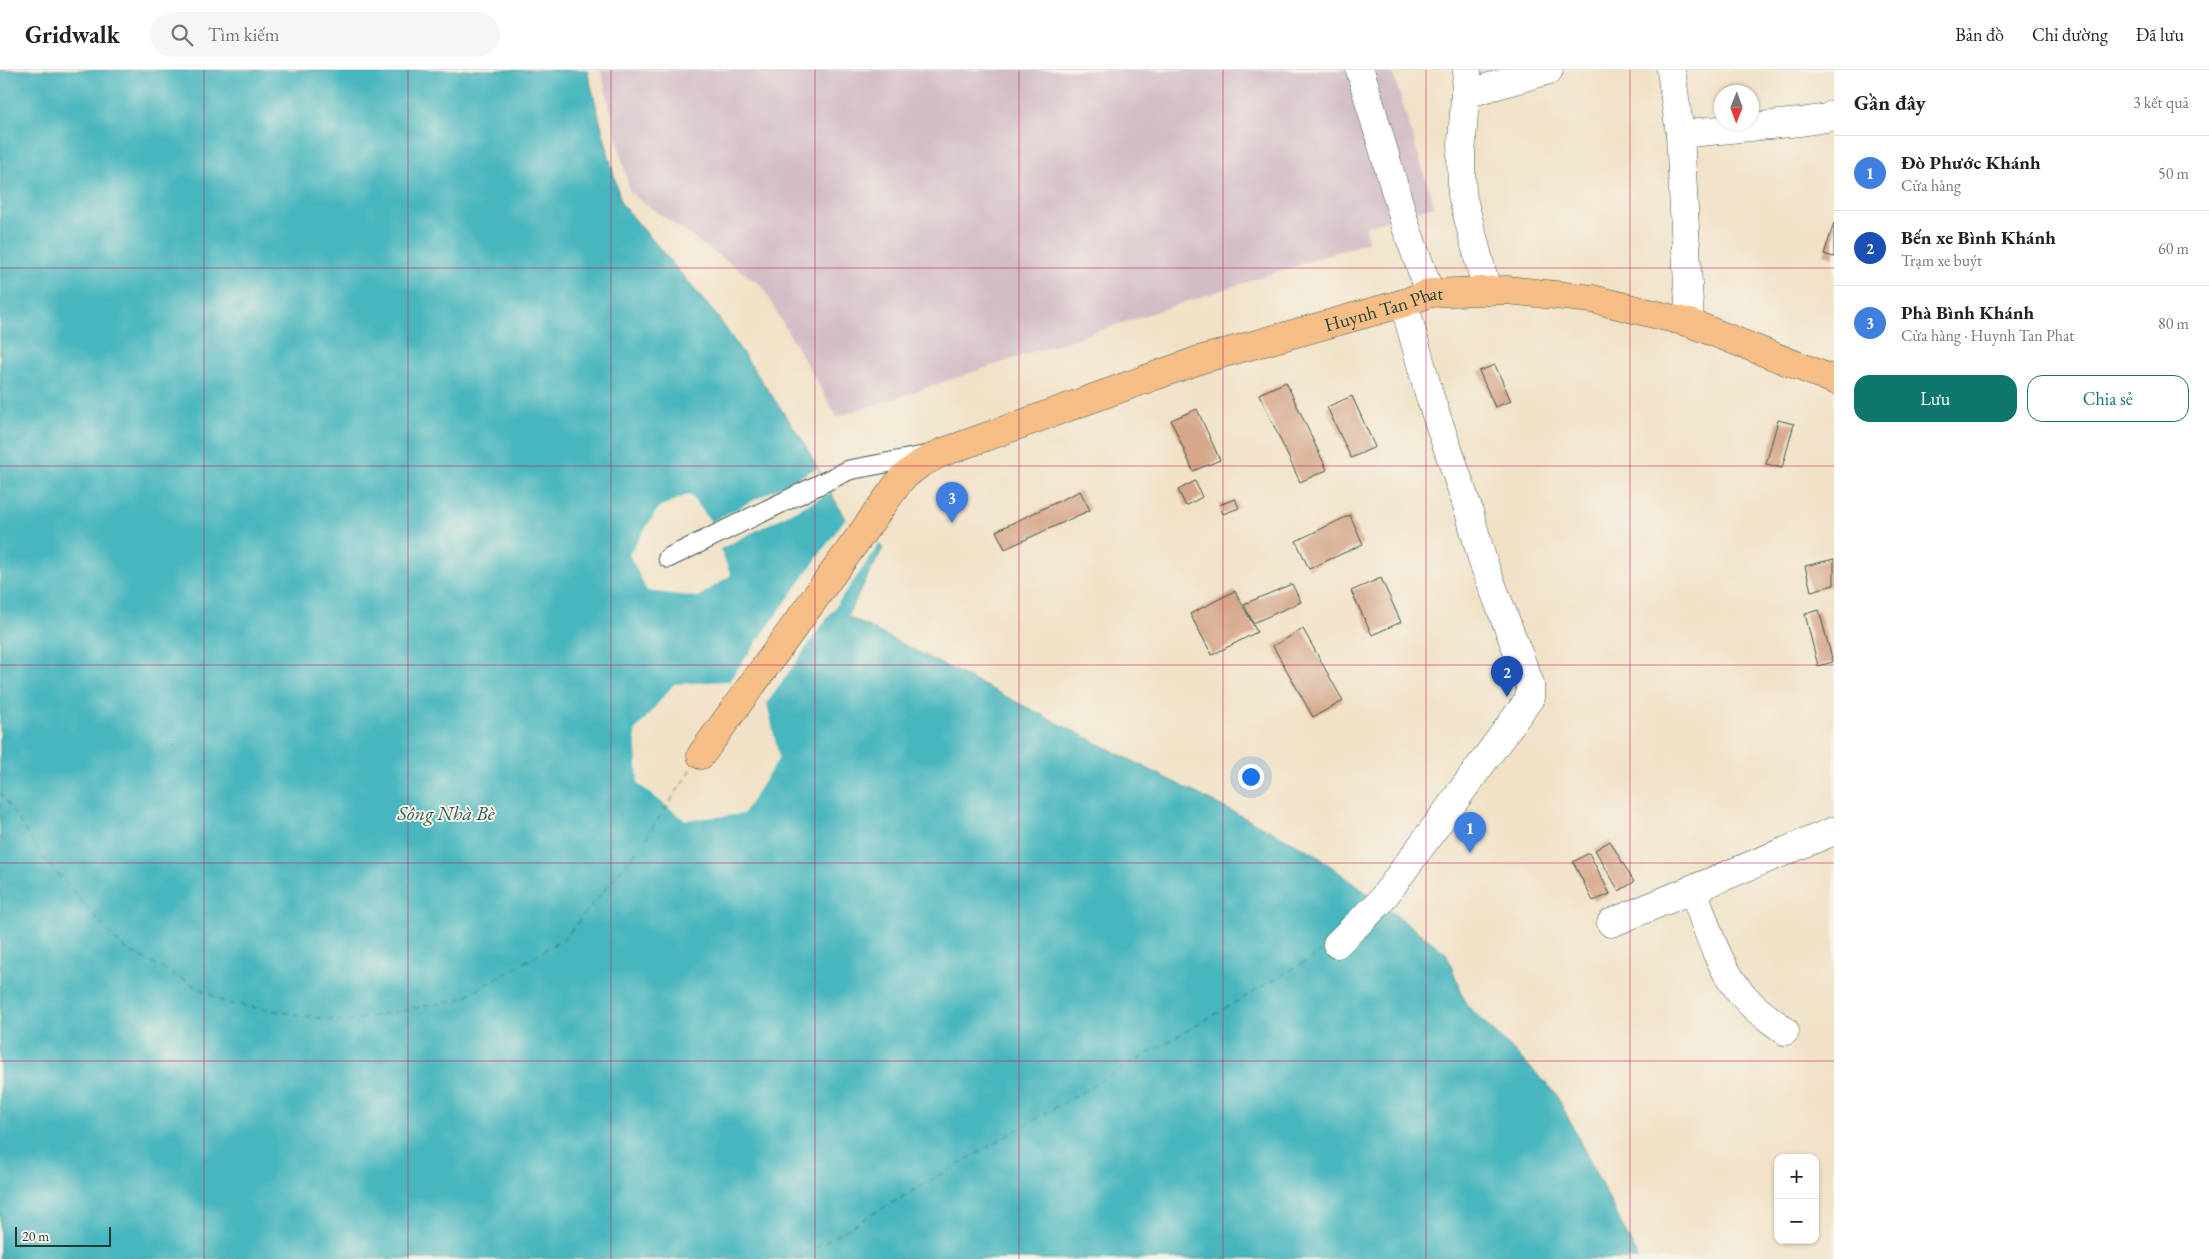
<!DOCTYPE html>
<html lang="vi">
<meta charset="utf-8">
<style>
:root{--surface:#fff;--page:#f6f6f6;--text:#222;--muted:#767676;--line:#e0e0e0;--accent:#0f766e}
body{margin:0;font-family:"EB Garamond",serif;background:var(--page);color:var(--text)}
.controls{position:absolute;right:15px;bottom:15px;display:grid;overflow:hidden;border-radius:10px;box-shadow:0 1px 4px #0004}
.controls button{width:45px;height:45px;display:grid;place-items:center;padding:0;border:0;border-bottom:1px solid var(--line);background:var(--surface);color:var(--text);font:25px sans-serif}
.compass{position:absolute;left:1714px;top:15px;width:45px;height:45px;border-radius:50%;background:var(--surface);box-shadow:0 1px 4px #0004;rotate:181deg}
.scale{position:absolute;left:15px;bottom:12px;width:96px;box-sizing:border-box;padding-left:5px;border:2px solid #1f3d34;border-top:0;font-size:14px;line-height:18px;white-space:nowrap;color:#1f3d34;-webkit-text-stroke:4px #f7f3e8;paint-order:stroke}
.you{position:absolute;left:1250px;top:706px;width:18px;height:18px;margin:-12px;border:4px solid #fff;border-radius:50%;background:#1a73e8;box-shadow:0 0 0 8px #1a73e833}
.badge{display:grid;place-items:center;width:32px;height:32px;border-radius:50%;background:var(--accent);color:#fff;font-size:16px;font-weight:700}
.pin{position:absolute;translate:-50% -41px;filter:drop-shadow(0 1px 2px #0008)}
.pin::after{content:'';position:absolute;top:26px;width:18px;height:15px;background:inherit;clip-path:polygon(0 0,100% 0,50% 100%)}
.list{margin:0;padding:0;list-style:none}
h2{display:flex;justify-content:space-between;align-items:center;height:65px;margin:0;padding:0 20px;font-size:21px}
h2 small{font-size:16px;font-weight:400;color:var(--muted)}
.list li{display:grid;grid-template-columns:32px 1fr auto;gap:15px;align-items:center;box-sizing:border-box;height:75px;padding:0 20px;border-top:1px solid var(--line)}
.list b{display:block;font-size:19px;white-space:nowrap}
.list p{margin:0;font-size:16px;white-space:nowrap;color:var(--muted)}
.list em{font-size:16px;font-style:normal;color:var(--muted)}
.actions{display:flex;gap:10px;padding:15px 20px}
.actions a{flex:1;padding:11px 0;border:1px solid var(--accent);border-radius:15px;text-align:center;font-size:18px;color:var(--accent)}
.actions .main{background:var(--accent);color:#fff}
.icon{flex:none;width:28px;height:28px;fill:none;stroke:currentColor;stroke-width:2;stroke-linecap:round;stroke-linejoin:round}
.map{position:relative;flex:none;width:1834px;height:1189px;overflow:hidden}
header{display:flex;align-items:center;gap:30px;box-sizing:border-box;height:70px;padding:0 25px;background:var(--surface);border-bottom:1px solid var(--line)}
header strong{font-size:24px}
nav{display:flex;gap:28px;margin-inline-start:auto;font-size:18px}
.search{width:350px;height:45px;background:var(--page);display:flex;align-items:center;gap:12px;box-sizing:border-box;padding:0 18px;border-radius:28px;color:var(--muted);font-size:19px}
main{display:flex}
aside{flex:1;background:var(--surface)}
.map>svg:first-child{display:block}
</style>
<header>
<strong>Gridwalk</strong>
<div class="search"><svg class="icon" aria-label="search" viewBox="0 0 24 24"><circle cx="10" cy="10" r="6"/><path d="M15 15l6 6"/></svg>Tìm kiếm</div>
<nav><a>Bản đồ</a><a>Chỉ đường</a><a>Đã lưu</a></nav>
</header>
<main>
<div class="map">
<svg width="1834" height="1189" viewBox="0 0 1834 1189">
<rect width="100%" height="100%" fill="#f7f3e8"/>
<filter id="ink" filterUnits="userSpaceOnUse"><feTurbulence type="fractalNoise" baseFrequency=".02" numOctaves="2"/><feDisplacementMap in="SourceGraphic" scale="10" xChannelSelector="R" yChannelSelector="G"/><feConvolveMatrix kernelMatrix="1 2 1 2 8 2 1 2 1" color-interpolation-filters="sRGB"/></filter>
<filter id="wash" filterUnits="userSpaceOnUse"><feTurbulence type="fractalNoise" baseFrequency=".0096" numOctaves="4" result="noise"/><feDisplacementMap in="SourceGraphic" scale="20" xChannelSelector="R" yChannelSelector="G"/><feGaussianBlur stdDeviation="1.12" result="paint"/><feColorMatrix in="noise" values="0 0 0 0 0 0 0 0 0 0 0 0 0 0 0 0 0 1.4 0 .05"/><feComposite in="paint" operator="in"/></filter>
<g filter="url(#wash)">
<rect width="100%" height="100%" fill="#f1e2c7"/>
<path fill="#d2bdc6" d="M601,0h791l42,136 -68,20 2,16 -531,175 -76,-132 -131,-92z"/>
<path fill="#46b6be" stroke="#327a79" d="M0,0h587l34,133 96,113 86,125 42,78 38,29 -36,68 465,236 134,101 20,51 89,88 84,167h-1639z"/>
<g fill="#f1e2c7">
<path d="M817,398l13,25 -110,56 11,26 -33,22 -51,-6 -18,-37 30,-47 31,-13 21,28z"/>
<path d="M845,449l34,26 -112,158 12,55 -36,56 -58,6 -47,-36 -3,-53 39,-47 55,-3z"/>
</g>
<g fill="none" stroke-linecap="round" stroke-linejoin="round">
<g stroke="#295b56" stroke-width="1" stroke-dasharray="6 5" stroke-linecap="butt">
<path d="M0,722l42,64 79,90 105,57 118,19 117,-23 103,-60 76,-92 53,-80"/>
<path d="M796,1189l529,-309"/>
</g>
</g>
<g id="blocks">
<g fill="#d6a78a">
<path d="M1834,153v34l-10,-3z"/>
<path d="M1495,295l16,36 -16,6 -16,-36z"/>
<path d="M1286,312l41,88 -27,12 -41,-88z"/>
<path d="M1352,326l23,51 -24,11 -24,-51z"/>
<path d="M1197,339l23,51 -27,11 -22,-51z"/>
<path d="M1778,350l16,4 -12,44 -16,-4z"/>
<path d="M1195,411l7,16 -16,9 -8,-16z"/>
<path d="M1080,421l10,19 -85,39 -9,-18z"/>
<path d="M1235,429l4,9 -16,6 -4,-9z"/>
<path d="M1350,445l13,29 -54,25 -13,-28z"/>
<path d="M1834,489v26l-23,6 -6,-25z"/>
<path d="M1381,508l20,44 -29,13 -21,-44z"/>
<path d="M1292,514l9,18 -48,21 -9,-19z"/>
<path d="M1235,521l22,41 -45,23 -22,-41z"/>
<path d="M1819,540l14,52 -15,4 -13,-52z"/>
<path d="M1303,559l40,72 -30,16 -40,-71z"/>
<path d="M1610,771l24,41 -15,9 -24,-41z"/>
<path d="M1589,783l21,41 -17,7 -20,-39z"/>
</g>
</g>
</g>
<g filter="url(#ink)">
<use href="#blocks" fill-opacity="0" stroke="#3e564a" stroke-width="1"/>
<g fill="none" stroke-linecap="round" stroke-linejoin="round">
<defs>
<path id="lane" d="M668,488l181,-88 79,-15"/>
<g id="street">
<path d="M1360,0l46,157 24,66"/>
<path d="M1467,0l-6,85 1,40 25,96"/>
<path d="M1671,0l9,64"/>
<path d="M1465,24l84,-24"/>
<path d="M1690,253l-10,-189 120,-12 27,-4 7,-4"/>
<path d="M1693,818c13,39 26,84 56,114 10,11 24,19 36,29"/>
<path d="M1611,853l223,-92"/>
<path d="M1337,874l43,-42 150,-204v-14l-47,-122 -15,-54 -38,-111 -26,-94"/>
</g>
<g id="primary">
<path id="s1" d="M701,685l201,-277 18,-14 21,-11 258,-93 205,-57 26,-10 77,-3 86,9 97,24 144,57"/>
</g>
</defs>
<use href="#lane" stroke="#3e564a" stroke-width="21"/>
<use href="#street" stroke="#3e564a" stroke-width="29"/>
<use href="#primary" stroke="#3e564a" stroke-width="29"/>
<use href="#lane" stroke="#fff" stroke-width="19"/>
<use href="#street" stroke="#fff" stroke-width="28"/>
<use href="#primary" stroke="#f6be87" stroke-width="28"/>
</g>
</g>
<path fill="none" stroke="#c2185b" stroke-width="1" stroke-opacity="0.55" d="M204,0v1189M408,0v1189M611,0v1189M815,0v1189M1019,0v1189M1223,0v1189M1426,0v1189M1630,0v1189M0,198h1834M0,396h1834M0,595h1834M0,793h1834M0,991h1834"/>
<g text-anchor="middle" stroke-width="4" stroke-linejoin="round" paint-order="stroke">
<g font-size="19" fill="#1f3d34" stroke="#f7f3e8">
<text dy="7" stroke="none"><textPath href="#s1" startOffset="855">Huynh Tan Phat</textPath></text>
</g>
<g font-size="20" font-style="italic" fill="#295b56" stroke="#f7f3e8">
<text x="446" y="750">Sông Nhà Bè</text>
</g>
</g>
</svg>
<div class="controls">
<button>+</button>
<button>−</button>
</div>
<svg class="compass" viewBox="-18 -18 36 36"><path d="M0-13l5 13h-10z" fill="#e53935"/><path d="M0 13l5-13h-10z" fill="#767676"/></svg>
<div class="scale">20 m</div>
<div class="you"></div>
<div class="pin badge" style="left:1470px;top:783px;background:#3f7fe0">1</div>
<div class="pin badge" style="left:1507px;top:627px;background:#1a4fb4">2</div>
<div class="pin badge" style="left:952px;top:453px;background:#3f7fe0">3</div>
</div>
<aside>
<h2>Gần đây<small>3 kết quả</small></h2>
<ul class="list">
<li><span class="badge" style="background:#3f7fe0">1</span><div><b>Đò Phước Khánh</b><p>Cửa hàng</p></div><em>50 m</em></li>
<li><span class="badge" style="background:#1a4fb4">2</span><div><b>Bến xe Bình Khánh</b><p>Trạm xe buýt</p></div><em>60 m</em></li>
<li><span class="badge" style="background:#3f7fe0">3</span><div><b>Phà Bình Khánh</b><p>Cửa hàng · Huynh Tan Phat</p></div><em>80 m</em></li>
</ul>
<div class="actions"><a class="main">Lưu</a><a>Chia sẻ</a></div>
</aside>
</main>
